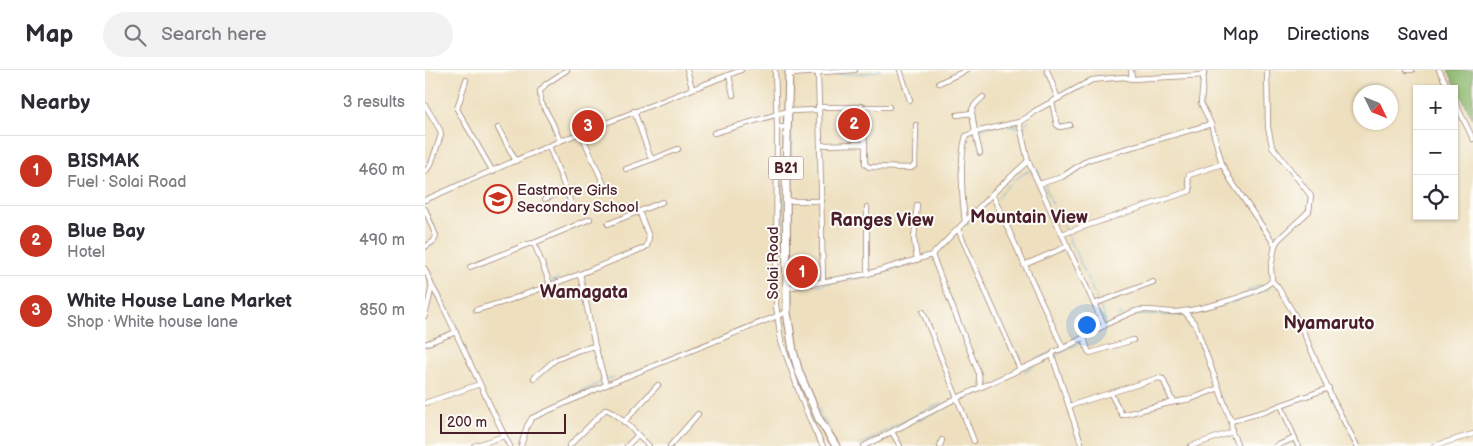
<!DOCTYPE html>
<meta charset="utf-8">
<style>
:root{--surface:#fff;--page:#f2f2f3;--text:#2b2b33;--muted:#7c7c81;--line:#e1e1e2;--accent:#c8321e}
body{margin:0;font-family:"Balsamiq Sans",sans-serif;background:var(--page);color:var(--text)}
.controls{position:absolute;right:15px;top:15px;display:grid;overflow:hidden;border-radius:0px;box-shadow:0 1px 4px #0004}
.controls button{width:45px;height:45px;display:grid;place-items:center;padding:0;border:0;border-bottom:1px solid var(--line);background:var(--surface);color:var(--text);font:25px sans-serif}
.compass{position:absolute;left:928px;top:15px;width:45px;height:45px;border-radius:50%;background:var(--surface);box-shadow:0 1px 4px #0004;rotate:133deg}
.scale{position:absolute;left:15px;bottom:12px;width:126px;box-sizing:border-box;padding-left:5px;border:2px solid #4a1f2b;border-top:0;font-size:14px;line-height:18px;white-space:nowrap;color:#4a1f2b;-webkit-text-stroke:4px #fdfcf7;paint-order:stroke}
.you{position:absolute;left:661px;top:254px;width:18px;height:18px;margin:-12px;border:4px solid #fff;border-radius:50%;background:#1a73e8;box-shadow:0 0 0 8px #1a73e833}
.badge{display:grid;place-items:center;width:32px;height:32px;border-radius:50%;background:var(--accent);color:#fff;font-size:16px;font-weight:700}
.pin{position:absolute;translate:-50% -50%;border:2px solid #fff;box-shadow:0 1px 5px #0006}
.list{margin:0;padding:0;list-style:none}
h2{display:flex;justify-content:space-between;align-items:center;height:65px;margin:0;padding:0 20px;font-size:21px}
h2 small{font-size:16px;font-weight:400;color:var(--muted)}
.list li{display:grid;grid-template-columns:32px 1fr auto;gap:15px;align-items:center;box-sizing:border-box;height:70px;padding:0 20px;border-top:1px solid var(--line)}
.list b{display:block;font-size:19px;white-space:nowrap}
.list p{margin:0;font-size:16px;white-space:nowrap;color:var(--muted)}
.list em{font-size:16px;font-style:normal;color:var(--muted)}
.icon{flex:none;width:28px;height:28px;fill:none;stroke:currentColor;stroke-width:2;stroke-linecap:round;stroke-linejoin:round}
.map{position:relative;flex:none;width:1048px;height:376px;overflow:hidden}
header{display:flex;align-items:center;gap:30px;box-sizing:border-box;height:70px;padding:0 25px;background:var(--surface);border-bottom:1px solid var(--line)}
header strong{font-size:24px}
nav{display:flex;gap:28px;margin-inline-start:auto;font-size:18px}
.search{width:350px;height:45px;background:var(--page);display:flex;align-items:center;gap:12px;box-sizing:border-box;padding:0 18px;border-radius:28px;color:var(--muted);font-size:19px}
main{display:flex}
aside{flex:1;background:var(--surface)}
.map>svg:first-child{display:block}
</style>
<header>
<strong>Map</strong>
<div class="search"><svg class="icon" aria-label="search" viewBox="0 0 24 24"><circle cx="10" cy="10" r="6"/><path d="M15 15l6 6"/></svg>Search here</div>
<nav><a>Map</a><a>Directions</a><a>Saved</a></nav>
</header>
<main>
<aside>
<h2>Nearby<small>3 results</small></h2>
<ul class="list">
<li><span class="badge">1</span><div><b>BISMAK</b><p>Fuel · Solai Road</p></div><em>460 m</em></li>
<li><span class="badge">2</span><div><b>Blue Bay</b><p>Hotel</p></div><em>490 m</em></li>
<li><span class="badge">3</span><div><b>White House Lane Market</b><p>Shop · White house lane</p></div><em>850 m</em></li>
</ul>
</aside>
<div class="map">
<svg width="1048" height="376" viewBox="0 0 1048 376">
<rect width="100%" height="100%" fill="#fdfcf7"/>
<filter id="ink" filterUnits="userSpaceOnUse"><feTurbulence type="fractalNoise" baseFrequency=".02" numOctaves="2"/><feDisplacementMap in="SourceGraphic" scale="10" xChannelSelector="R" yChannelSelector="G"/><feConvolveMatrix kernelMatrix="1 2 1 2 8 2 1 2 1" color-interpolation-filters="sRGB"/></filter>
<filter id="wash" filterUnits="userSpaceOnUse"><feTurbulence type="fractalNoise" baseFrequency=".0096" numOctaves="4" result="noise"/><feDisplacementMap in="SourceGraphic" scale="20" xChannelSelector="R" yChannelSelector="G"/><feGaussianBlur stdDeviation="1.12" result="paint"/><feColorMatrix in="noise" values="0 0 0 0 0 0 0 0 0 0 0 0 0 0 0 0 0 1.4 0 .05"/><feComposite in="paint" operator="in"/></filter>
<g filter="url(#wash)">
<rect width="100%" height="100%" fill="#eee0bf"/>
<path fill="#8bb76e" stroke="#6a6b4c" d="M1023,0h25v49z"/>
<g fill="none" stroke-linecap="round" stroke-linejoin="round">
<g stroke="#52a9cf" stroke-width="1">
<path d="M369,0h16"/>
<path d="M388,0h1"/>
<path d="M396,5l47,-2 13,-3"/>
<path d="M384,6l7,-1"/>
<path d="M602,53l1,-2"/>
<path d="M583,57l9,-1 1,2"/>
<path d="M551,58l1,1 29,-6"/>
<path d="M598,59l2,-5"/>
<path d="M366,66v10"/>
<path d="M366,88v-5"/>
<path d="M612,99l5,12"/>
<path d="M365,100l1,-6"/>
<path d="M620,116l4,10"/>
<path d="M357,122l1,-7"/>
<path d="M573,128c4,-8 24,-26 32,-27"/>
<path d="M625,129l3,6"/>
<path d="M629,139l4,10"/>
<path d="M635,152l5,8"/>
<path d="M541,155l13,-11"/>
<path d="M357,161l1,-35"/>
<path d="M642,165l18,37"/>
<path d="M529,166l3,-3"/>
<path d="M357,171v7"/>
<path d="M497,191l1,-1"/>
<path d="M365,203l1,10"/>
<path d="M661,206l9,19"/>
<path d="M127,211l6,-2"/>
<path d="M393,215l57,-10 45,-14"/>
<path d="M384,217h1"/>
<path d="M822,221l15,-6"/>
<path d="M826,226l18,-8"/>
<path d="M671,228l1,2"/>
<path d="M806,233l15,-5"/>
<path d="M674,234l7,17"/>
<path d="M367,238v-16"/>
<path d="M367,243l1,14"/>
<path d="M767,244l34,-10"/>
<path d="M692,247l6,-3"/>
<path d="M683,256l26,-11h51"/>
<path d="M368,261l5,22"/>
<path d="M662,269l15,-10"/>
<path d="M639,275l18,-9"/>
<path d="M631,287l1,-3 25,-12"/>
<path d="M374,288l2,7"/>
<path d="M613,289l14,-7"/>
<path d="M378,299l10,25"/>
<path d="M599,301l10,-5"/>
<path d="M183,309l6,-2"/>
<path d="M151,325l24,-12"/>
<path d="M389,326l3,9"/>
<path d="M536,329l21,-8"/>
<path d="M393,338l4,8"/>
<path d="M507,344l24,-12"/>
<path d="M398,348l6,10"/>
<path d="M492,351l11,-5"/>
<path d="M433,376l27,-15 57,-28"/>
</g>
</g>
</g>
<g filter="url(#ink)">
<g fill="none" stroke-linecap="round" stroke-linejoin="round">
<defs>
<g id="minor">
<path d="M262,0l5,18"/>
<path d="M350,0l2,57h10"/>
<path d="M475,0l10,30"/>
<path d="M622,0l11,29"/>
<path d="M779,0l-3,33 10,21 11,40 8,15 45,66"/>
<path d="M982,0h5"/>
<path d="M1014,0l10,19"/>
<path d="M393,3l2,72 45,-1v20l4,3 42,1 4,-3 1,-40"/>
<path d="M365,4l65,-4"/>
<path d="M304,5l4,20"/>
<path d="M707,9l72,-4"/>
<path d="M41,10l-9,29 36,63"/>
<path d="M514,13l28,-13"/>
<path d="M1029,30l19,39"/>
<path d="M627,32l5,23 3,2 10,-2"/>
<path d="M0,35l15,25 1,5 -10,29 -6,8"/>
<path d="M436,36l4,38"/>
<path d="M393,37h71"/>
<path d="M209,41l16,45 3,3 25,-10"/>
<path d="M547,43c-1,-7 7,-12 11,-16"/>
<path d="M532,45l15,-2 3,19 5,21"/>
<path d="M352,57l-1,178 5,36 22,62 12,28 8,15"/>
<path d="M73,58l18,33"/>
<path d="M156,63l24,54"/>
<path d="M289,63l74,-22 31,-1"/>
<path d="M135,71l-8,-19 -11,-20 -1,-11 6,-7 21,-14"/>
<path d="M395,75l3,137"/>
<path d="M124,76l23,60"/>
<path d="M201,99l27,-10"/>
<path d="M614,114l23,-7 25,-17 124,-36"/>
<path d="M567,124l71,154"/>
<path d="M120,129l21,-9"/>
<path d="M0,130l135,-59 181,-71"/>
<path d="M361,131h36"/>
<path d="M442,137v67"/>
<path d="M0,139l11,27 -2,5 -9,6"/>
<path d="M540,152c-3,-23 -6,-64 1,-86l9,-4 44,-10"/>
<path d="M183,154l54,-22"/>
<path d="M533,159l62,140"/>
<path d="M637,164l128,-43c1,-5 -4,-11 -1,-16l33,-11"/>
<path d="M109,173l56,-24"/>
<path d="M507,185l47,119 1,13"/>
<path d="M492,190l-3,-21 3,-34"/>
<path d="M599,195l44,-19"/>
<path d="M45,197l58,-23 6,-1 16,41"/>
<path d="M0,199l7,17 9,16 66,139 3,5"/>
<path d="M155,204l15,72 11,39"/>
<path d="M847,211l5,5 22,36 33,76 25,48"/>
<path d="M362,218l80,-14 65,-19 60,-61 36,-33"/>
<path d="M669,234l59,-22"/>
<path d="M51,240l31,-9 73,-27 64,-26 3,-2 2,-9 -10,-26"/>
<path d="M759,241l11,13 36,97 1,11 -41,14"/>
<path d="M498,242l51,129"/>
<path d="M0,246l7,-30"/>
<path d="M679,255l-76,-164 -9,-39 7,-4 9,-7 57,-31 32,-3 8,2 -1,-9"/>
<path d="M659,268l4,13 2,2 43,-13"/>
<path d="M0,274l31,-12"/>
<path d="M627,285l30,91"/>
<path d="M109,308l21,-18 24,-10 16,-4"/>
<path d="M686,324l11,21 43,-11 10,-2"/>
<path d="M0,333l55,-19"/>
<path d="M856,335l48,-17"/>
<path d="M644,336l89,-28 5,1 8,19 4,4 16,-3 28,-11"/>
<path d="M806,351l36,-10 14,-6 17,41"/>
<path d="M199,352l34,-37"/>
<path d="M467,362l8,14"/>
<path d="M807,362l6,14"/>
<path d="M49,376l30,-10"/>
<path d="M96,376l6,-20 5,-8 74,-33 181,-73"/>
<path d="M144,376l37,-37c15,6 31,26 43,37"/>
<path d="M202,376l11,-11"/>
<path d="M245,376l28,-32"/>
<path d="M439,376l93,-48 95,-43 2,-3c22,-8 40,-22 61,-32 7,-3 14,-7 21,-9 9,-3 27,1 38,1 21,-1 84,-17 98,-31l-1,-13 4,-23 4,-6 30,-28 2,-15 -39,-50 -4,-19 -1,-57"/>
<path d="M515,376l2,-6"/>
<path d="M851,376l19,-8"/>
<path d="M1009,376l39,-12"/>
</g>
<path id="highway" d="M364,0l-3,107 1,135 6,39 6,21 20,47 17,27"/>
</defs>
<use href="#minor" stroke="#9c8075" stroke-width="6"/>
<use href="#highway" stroke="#9c8075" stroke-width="9"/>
<use href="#minor" stroke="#fff" stroke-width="4.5"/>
<use href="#highway" stroke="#fff" stroke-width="7"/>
</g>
</g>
<defs>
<symbol id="school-ring" viewBox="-11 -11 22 22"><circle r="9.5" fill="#fdfcf7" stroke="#c8321e" stroke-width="1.5"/><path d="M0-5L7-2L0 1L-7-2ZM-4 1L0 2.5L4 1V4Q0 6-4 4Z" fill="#c8321e"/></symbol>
</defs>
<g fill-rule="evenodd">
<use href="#school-ring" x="57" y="113" width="32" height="32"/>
</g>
<g text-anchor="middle" stroke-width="4" stroke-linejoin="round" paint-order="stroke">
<rect fill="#fdfcf7" stroke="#806168" stroke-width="1" x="343.5" y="86.5" width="35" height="23" rx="4"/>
<g font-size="14" font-weight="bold" fill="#4a1f2b">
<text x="361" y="103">B21</text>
</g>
<g font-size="15" fill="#4a1f2b" stroke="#fdfcf7" text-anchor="start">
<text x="92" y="125">Eastmore Girls<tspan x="92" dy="17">Secondary School</tspan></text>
</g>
<g font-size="15" fill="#4a1f2b" stroke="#fdfcf7">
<text transform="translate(348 193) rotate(-90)" y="5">Solai Road</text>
</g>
<g font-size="18" font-weight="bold" fill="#4a1f2b" stroke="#fdfcf7">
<text x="604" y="153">Mountain View</text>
<text x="457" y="156">Ranges View</text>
<text x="159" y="228">Wamagata</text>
<text x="904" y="259">Nyamaruto</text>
</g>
</g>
</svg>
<div class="controls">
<button>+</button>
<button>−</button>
<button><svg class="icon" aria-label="locate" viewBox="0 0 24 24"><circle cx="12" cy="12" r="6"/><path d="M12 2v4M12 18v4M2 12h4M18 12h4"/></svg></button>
</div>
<svg class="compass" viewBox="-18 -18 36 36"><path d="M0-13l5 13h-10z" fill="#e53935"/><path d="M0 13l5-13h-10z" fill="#7c7c81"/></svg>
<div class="scale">200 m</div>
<div class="you"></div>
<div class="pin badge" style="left:377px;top:202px">1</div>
<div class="pin badge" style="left:429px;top:54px">2</div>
<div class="pin badge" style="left:163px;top:56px">3</div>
</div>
</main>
